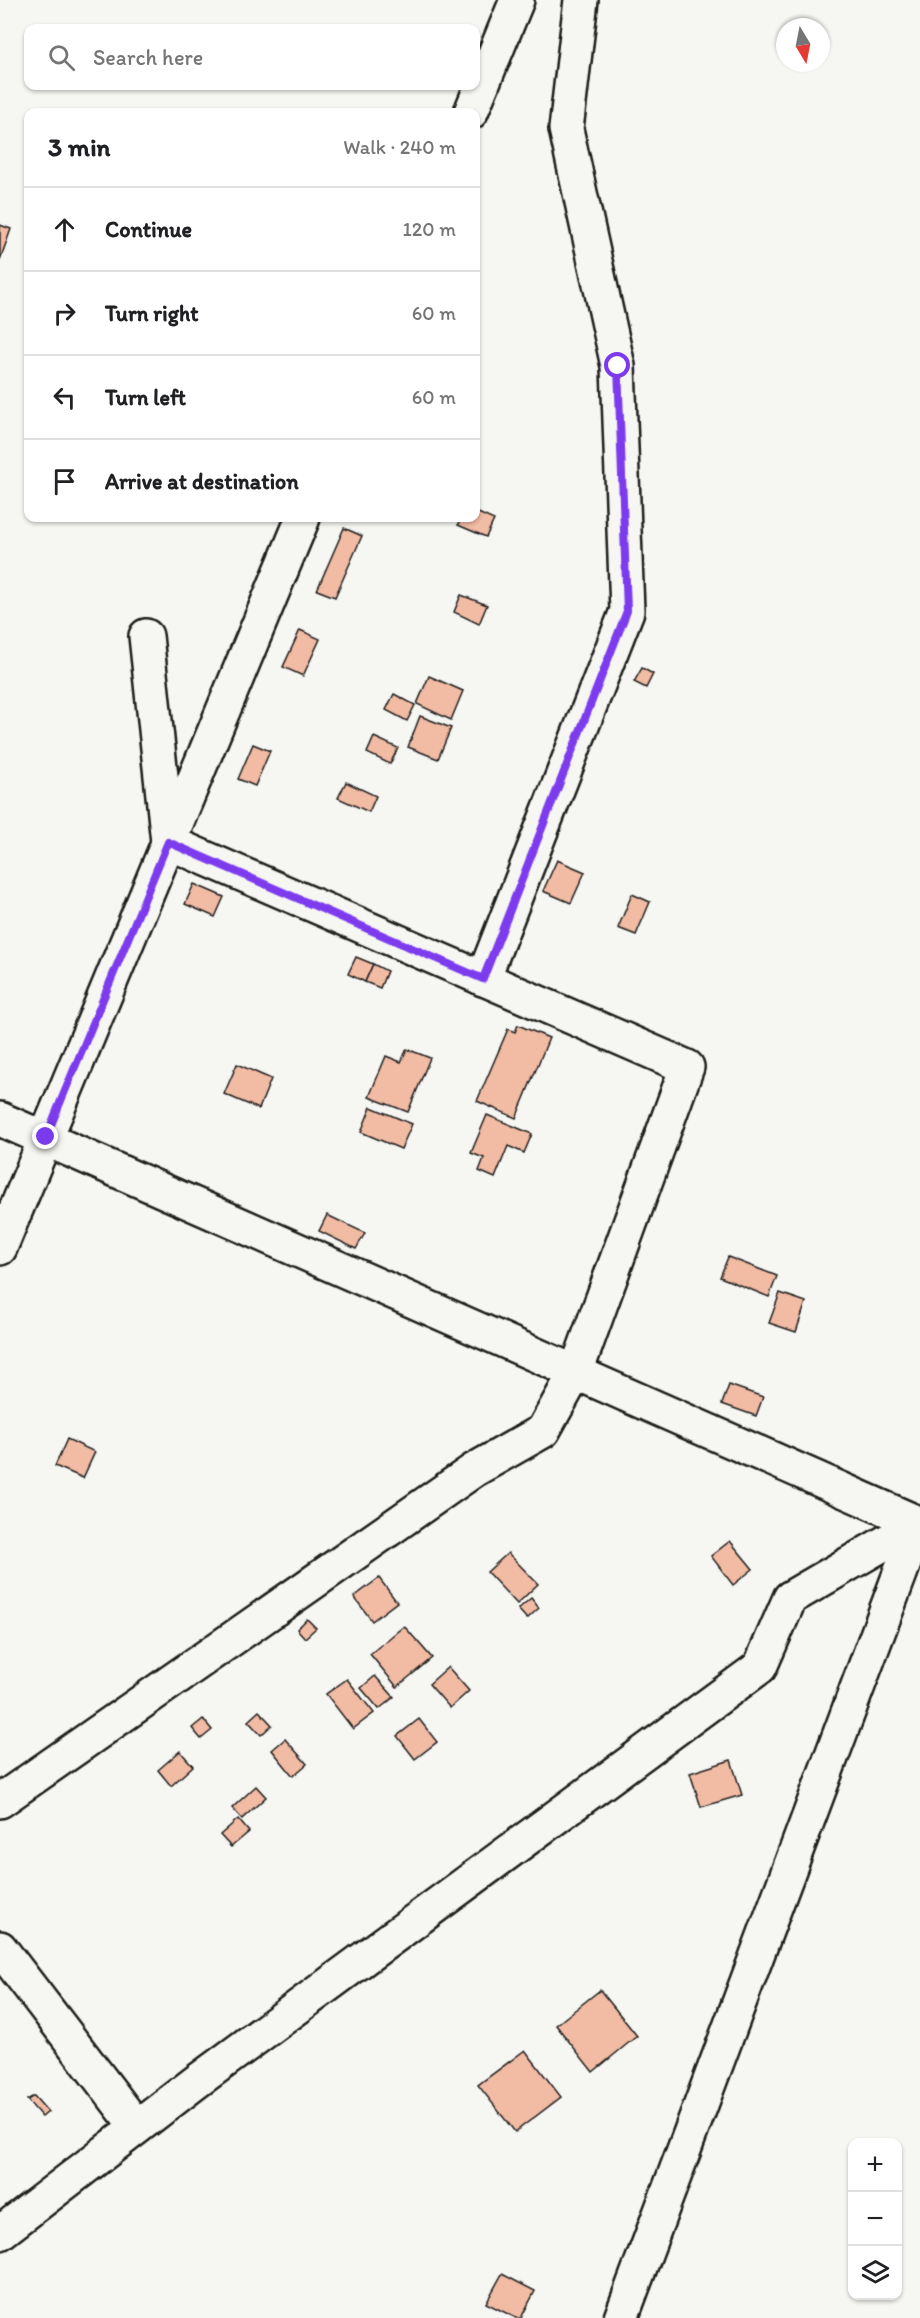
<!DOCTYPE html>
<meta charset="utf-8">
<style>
:root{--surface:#fff;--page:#f2f2f2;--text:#202124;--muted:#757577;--line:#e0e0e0}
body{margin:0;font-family:Itim,sans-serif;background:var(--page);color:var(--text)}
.controls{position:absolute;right:18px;bottom:18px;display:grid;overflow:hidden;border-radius:12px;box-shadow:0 2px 4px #0004}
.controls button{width:54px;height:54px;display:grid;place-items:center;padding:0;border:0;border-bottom:2px solid var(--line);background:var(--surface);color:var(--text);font:30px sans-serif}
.compass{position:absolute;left:776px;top:18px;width:54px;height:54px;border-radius:50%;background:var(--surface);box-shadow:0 2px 4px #0004;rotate:170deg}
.stop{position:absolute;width:18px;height:18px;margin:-14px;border:4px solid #7c3aed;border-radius:50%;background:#fff}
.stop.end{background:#7c3aed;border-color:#fff;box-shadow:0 2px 6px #0008}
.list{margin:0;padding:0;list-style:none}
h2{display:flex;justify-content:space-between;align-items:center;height:78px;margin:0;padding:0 24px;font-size:26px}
h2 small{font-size:20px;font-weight:400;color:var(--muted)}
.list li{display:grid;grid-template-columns:39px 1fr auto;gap:18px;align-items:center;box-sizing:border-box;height:84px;padding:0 24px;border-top:2px solid var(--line)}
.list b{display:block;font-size:22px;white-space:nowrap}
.list em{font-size:20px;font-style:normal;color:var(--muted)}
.icon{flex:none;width:33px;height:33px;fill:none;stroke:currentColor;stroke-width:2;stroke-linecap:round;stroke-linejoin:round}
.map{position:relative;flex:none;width:920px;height:2318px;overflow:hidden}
.search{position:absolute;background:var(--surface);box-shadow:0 2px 4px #0004;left:24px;top:24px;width:456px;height:66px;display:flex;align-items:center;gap:15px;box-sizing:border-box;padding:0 21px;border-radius:12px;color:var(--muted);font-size:22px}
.panel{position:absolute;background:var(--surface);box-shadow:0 2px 4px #0004;left:24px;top:108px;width:456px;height:414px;border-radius:12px}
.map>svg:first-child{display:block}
</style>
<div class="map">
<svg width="920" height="2318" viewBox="0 0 920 2318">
<rect width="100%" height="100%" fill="#f6f6f2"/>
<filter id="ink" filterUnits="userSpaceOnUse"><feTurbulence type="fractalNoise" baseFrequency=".0167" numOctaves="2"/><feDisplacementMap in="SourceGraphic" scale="12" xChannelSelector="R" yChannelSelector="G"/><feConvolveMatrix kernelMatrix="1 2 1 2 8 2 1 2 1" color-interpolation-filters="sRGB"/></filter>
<g filter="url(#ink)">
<g fill="#f1bba4" stroke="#1c1c1c" stroke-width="1.5">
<path d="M0,225l11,4 -11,31z"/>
<path d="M476,512l18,8 -8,17 -28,-12 3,-7h15z"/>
<path d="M344,528l18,8 -27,61 -18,-7z"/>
<path d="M461,595l26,10 -8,19 -25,-12z"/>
<path d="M300,630l20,9 -17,37 -20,-9z"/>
<path d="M642,668l11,6 -7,14 -12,-6z"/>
<path d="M429,676l34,15 -12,29 -34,-16z"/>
<path d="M394,694l21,11 -8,16 -21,-11z"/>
<path d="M420,716l31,12 -13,31 -30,-12z"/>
<path d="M374,737l24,11 -8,16 -23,-11z"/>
<path d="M253,744l17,7 -15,35 -17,-7z"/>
<path d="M346,782l30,14 -7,16 -31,-14z"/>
<path d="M557,860l28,12 -14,31 -28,-12z"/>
<path d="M194,884l30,13 -9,20 -30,-13z"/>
<path d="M632,894l18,8 -14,33 -18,-7z"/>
<path d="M356,957l17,7 -8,18 -17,-8z"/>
<path d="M373,964l14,7 -7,17 -15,-6z"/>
<path d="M518,1025l31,13 -33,80 -39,-17 31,-72 7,3z"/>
<path d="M407,1049l23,9 -22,54 -39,-15 17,-41 15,6z"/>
<path d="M237,1064l34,15 -12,30 -35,-15z"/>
<path d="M371,1107l41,17 -11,25 -40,-17z"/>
<path d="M487,1115l45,19 -8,19 -16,-7 -13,32 -16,-7 5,-13 -13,-5z"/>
<path d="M327,1215l38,18 -9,16 -37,-18z"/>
<path d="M728,1257l49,19 -8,21 -49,-20z"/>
<path d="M780,1293l26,9 -10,30 -27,-9z"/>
<path d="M729,1385l34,12 -7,19 -34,-12z"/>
<path d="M67,1439l28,13 -12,26 -28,-12z"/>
<path d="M730,1541l23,28 -20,16 -22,-29z"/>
<path d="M508,1553l30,31 -21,20 -30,-32z"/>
<path d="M379,1578l18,24 -25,19 -18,-24z"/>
<path d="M531,1598l8,10 -12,11 -9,-10z"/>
<path d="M307,1619l9,9 -11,10 -8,-9z"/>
<path d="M404,1626l28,32 -35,29 -27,-33z"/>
<path d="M448,1667l21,24 -19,17 -21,-24z"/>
<path d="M375,1676l19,21 -15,12 -18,-21z"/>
<path d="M347,1679l27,34 -21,16 -27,-35z"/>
<path d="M259,1711l13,14 -11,10 -13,-14z"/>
<path d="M203,1719l9,11 -11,9 -9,-11z"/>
<path d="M419,1719l18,23 -22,17 -18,-23z"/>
<path d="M285,1739l22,25 -14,12 -21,-26z"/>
<path d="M180,1751l13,15 -22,20 -13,-16z"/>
<path d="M731,1760l11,35 -41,12 -11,-34z"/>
<path d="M256,1786l10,11 -24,22 -10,-11z"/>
<path d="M238,1819l11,13 -18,15 -11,-12z"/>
<path d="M600,1990l37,46 -44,36 -37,-47z"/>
<path d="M525,2050l36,47 -46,35 -37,-47z"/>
<path d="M34,2096l14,16 -6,5 -15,-17z"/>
<path d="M502,2274l33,17 -14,27h-5l-30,-15z"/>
</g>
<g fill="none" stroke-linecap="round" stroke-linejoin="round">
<defs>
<g id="minor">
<path d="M471,112l46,-112"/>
<path d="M483,979l144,-368 -9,-245 -52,-237 15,-129"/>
<path d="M0,1119l920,405"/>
<path d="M0,1248l303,-730"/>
<path d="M0,1801l474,-331 69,-39 33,-59 111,-305 -519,-225 -22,-206"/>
<path d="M0,1948l137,179"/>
<path d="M0,2233l196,-151 564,-415 30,-69 129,-75"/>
<path d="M621,2318l298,-795"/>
</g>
</defs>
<use href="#minor" stroke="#1c1c1c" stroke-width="38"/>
<use href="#minor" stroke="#f6f6f2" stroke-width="33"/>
</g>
</g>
<g fill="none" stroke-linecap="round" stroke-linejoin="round" filter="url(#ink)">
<path stroke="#7c3aed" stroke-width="8" d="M46,1137l122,-295 315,137 144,-368 -9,-245"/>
</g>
</svg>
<div class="controls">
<button>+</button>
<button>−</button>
<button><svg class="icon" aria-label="layers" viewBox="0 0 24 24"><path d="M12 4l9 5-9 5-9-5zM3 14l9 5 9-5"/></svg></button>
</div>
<svg class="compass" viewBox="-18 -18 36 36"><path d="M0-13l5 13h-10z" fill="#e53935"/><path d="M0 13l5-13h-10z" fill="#757577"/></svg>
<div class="stop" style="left:618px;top:366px"></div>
<div class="stop end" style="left:46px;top:1137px"></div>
<div class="search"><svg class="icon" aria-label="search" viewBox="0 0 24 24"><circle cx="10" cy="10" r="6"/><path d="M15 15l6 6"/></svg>Search here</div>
<section class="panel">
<h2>3 min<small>Walk · 240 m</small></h2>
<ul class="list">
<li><svg class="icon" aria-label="ahead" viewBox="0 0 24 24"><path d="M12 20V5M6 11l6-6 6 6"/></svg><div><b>Continue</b></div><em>120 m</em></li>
<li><svg class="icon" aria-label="right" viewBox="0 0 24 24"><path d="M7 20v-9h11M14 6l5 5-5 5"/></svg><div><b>Turn right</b></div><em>60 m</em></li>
<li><svg class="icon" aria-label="left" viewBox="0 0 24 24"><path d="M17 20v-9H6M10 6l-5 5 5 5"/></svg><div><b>Turn left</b></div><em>60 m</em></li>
<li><svg class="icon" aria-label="arrive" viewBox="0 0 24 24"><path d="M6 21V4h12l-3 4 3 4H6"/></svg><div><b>Arrive at destination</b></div></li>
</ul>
</section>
</div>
